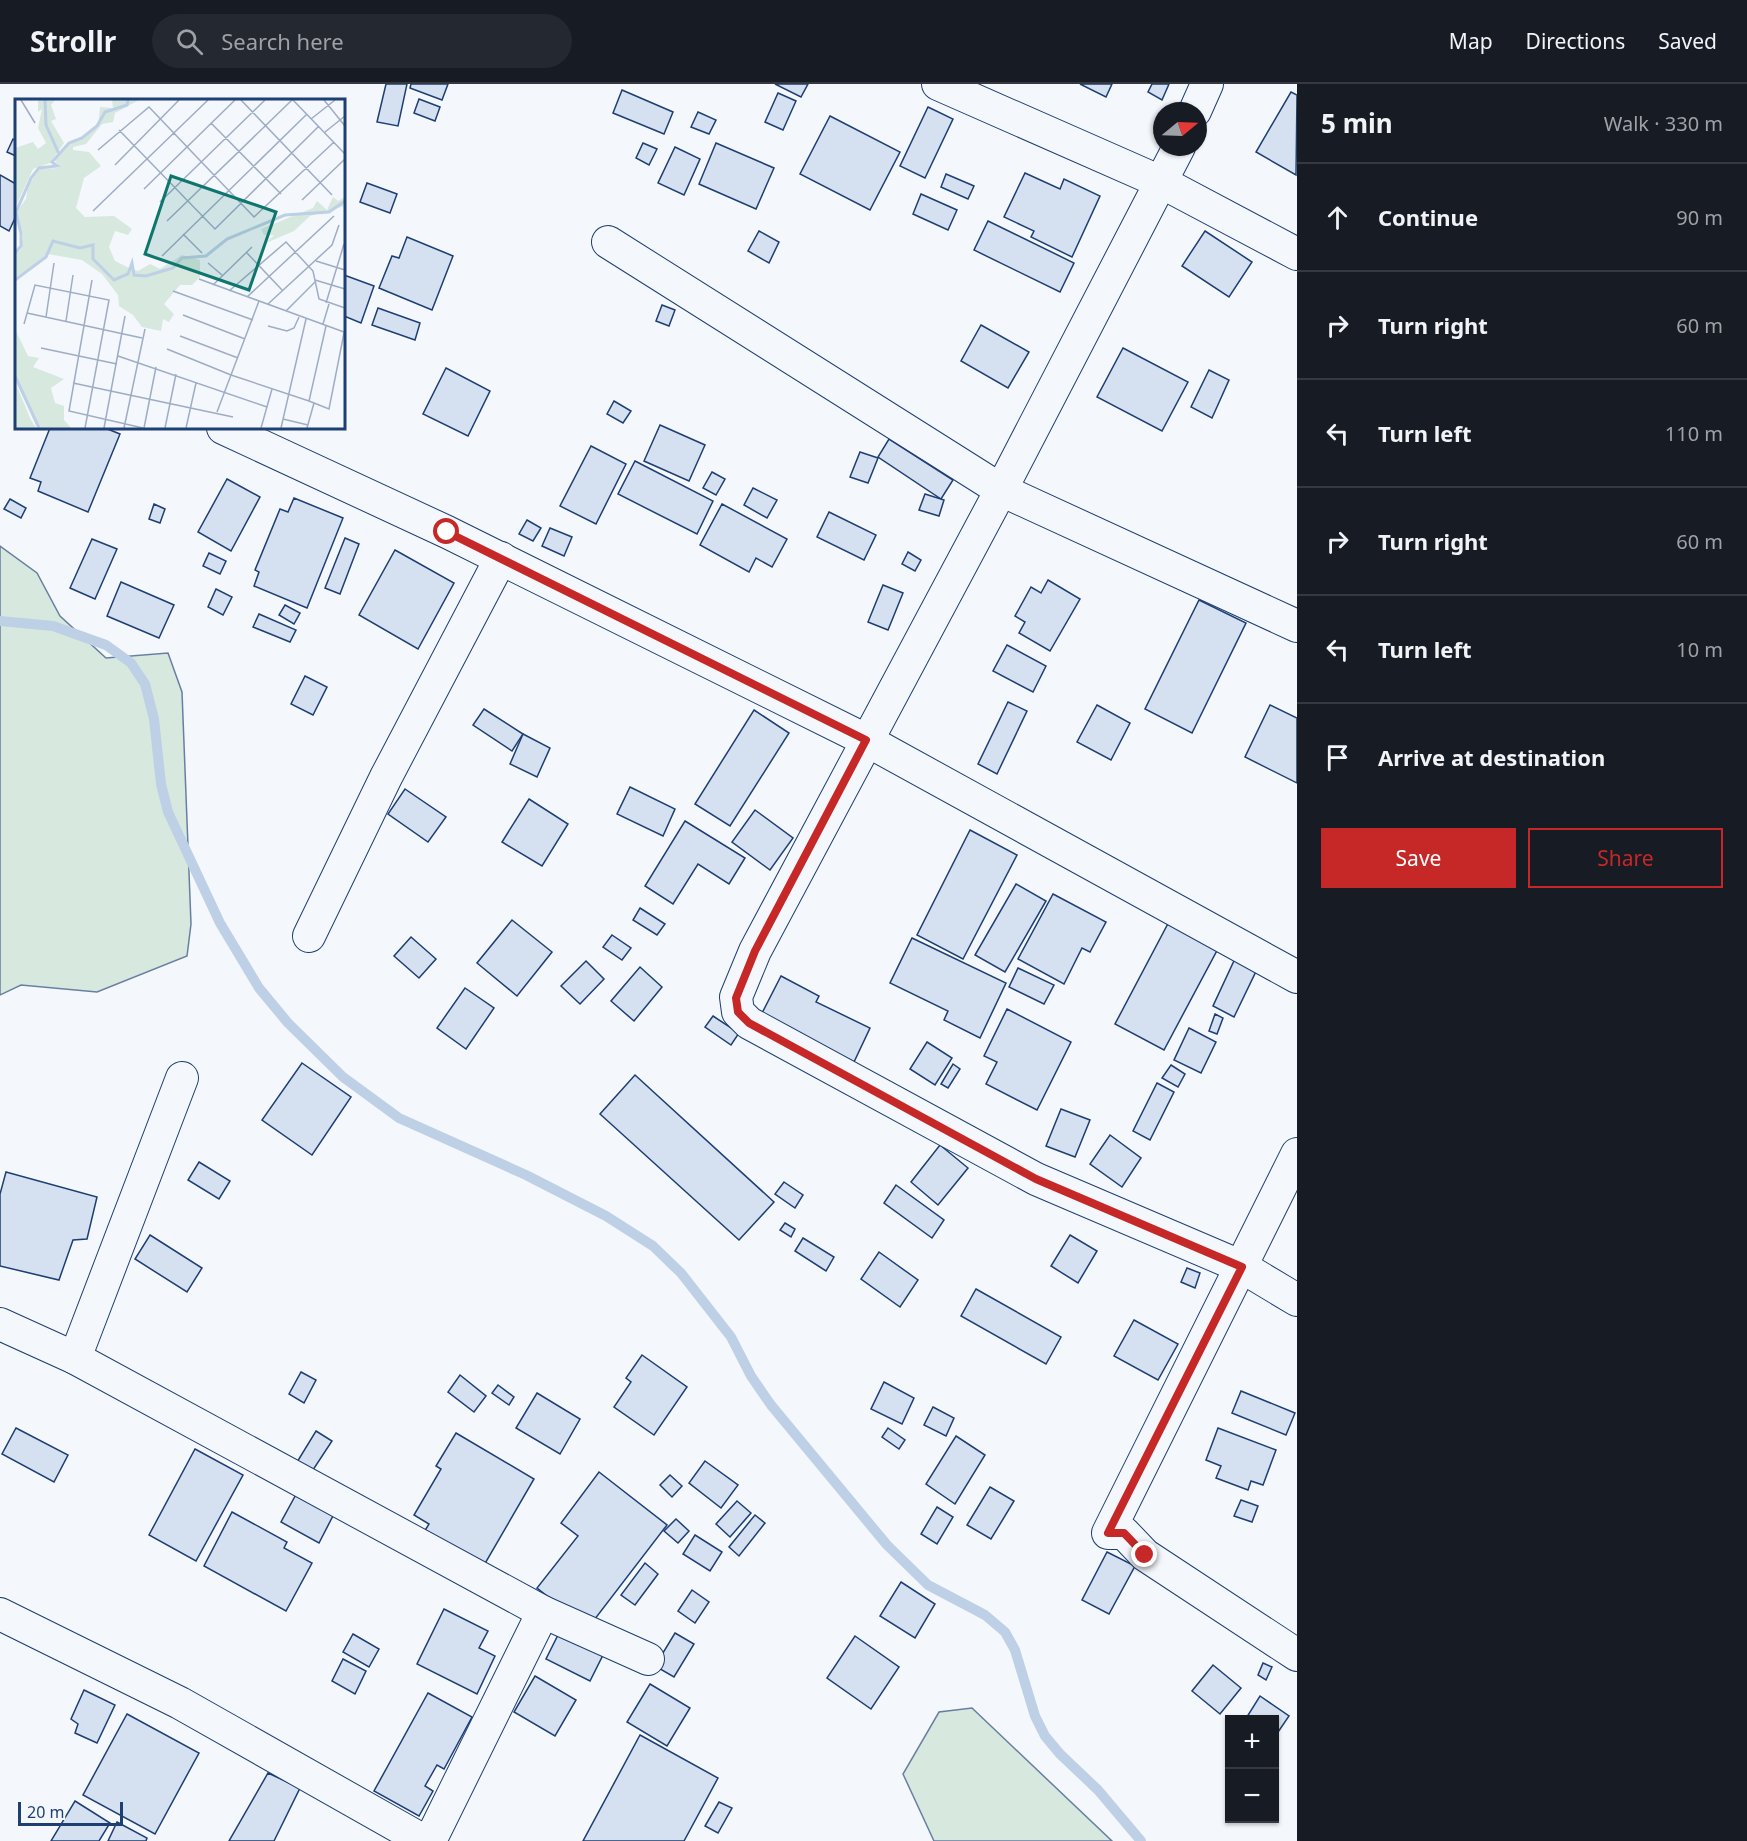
<!DOCTYPE html>
<meta charset="utf-8">
<style>
:root{--surface:#171b24;--page:#242831;--text:#f1f3f6;--muted:#9ea1a6;--line:#363941;--accent:#c62828}
body{margin:0;font-family:"Noto Sans",sans-serif;background:var(--page);color:var(--text)}
.controls{position:absolute;right:18px;bottom:18px;display:grid;overflow:hidden;border-radius:0px;box-shadow:0 2px 4px #0004}
.controls button{width:54px;height:54px;display:grid;place-items:center;padding:0;border:0;border-bottom:2px solid var(--line);background:var(--surface);color:var(--text);font:30px sans-serif}
.compass{position:absolute;left:1153px;top:18px;width:54px;height:54px;border-radius:50%;background:var(--surface);box-shadow:0 2px 4px #0004;rotate:71deg}
.scale{position:absolute;left:18px;bottom:15px;width:105px;box-sizing:border-box;padding-left:6px;border:3px solid #1d3f73;border-top:0;font-size:16px;line-height:21px;white-space:nowrap;color:#1d3f73;-webkit-text-stroke:4px #f4f7fb;paint-order:stroke}
.stop{position:absolute;width:18px;height:18px;margin:-14px;border:4px solid #c62828;border-radius:50%;background:#fff}
.stop.end{background:#c62828;border-color:#fff;box-shadow:0 2px 6px #0008}
.list{margin:0;padding:0;list-style:none}
h2{display:flex;justify-content:space-between;align-items:center;height:78px;margin:0;padding:0 24px;font-size:26px}
h2 small{font-size:20px;font-weight:400;color:var(--muted)}
.list li{display:grid;grid-template-columns:39px 1fr auto;gap:18px;align-items:center;box-sizing:border-box;height:108px;padding:0 24px;border-top:2px solid var(--line)}
.list b{display:block;font-size:22px;white-space:nowrap}
.list em{font-size:20px;font-style:normal;color:var(--muted)}
.actions{display:flex;gap:12px;padding:18px 24px}
.actions a{flex:1;padding:14px 0;border:2px solid var(--accent);border-radius:0px;text-align:center;font-size:21px;color:var(--accent)}
.actions .main{background:var(--accent);color:#fff}
.icon{flex:none;width:33px;height:33px;fill:none;stroke:currentColor;stroke-width:2;stroke-linecap:round;stroke-linejoin:round}
.map{position:relative;flex:none;width:1297px;height:1757px;overflow:hidden}
header{display:flex;align-items:center;gap:36px;box-sizing:border-box;height:84px;padding:0 30px;background:var(--surface);border-bottom:2px solid var(--line)}
header strong{font-size:28px}
nav{display:flex;gap:33px;margin-inline-start:auto;font-size:21px}
.search{width:420px;height:54px;background:var(--page);display:flex;align-items:center;gap:15px;box-sizing:border-box;padding:0 21px;border-radius:33px;color:var(--muted);font-size:22px}
main{display:flex}
aside{flex:1;background:var(--surface)}
.map>svg:first-child{display:block}
</style>
<header>
<strong>Strollr</strong>
<div class="search"><svg class="icon" aria-label="search" viewBox="0 0 24 24"><circle cx="10" cy="10" r="6"/><path d="M15 15l6 6"/></svg>Search here</div>
<nav><a>Map</a><a>Directions</a><a>Saved</a></nav>
</header>
<main>
<div class="map">
<svg width="1297" height="1757" viewBox="0 0 1297 1757">
<rect width="100%" height="100%" fill="#f4f7fb"/>
<g fill="#d7e8df" stroke="#687fa3" stroke-width="1.5">
<path d="M0,462l37,27 23,43 46,42 62,-5 14,39 9,232 -4,32 -90,36 -76,-7 -21,10z"/>
<path d="M972,1624l140,133h-178l-31,-67 36,-62z"/>
</g>
<g fill="none" stroke-linecap="round" stroke-linejoin="round">
<path stroke="#bed0e5" stroke-width="10" d="M0,537l53,5 53,19 25,18 14,21 9,35 7,65 7,28 52,111 39,65 29,35 55,54 56,41 127,57 80,41 47,30 28,27 50,64 20,39 20,29 116,140 41,40 57,30 20,17 10,18 20,66 10,20 15,18 38,36 43,51"/>
</g>
<g fill="#d5e0f0" stroke="#1d3f73" stroke-width="1.5">
<path d="M386,0h21l-9,42 -21,-4z"/>
<path d="M411,0h37l-6,16 -32,-12z"/>
<path d="M775,0h33l-7,13z"/>
<path d="M1080,0h32l-6,13z"/>
<path d="M1152,0h17l-7,16 -14,-8z"/>
<path d="M622,6l51,22 -9,22 -51,-21z"/>
<path d="M1291,8l6,3 -1,80 -40,-23z"/>
<path d="M778,9l18,8 -13,29 -18,-8z"/>
<path d="M419,15l21,8 -5,14 -21,-8z"/>
<path d="M928,23l25,12 -28,59 -25,-12z"/>
<path d="M698,28l18,8 -7,14 -18,-7z"/>
<path d="M830,32l70,36 -30,58 -70,-36z"/>
<path d="M13,55l3,2v15l-9,-4z"/>
<path d="M643,59l14,6 -8,16 -13,-7z"/>
<path d="M716,59l58,25 -18,41 -57,-25z"/>
<path d="M675,63l25,12 -16,36 -26,-12z"/>
<path d="M1025,89l35,16 4,-10 36,17 -28,61 -41,-20 3,-6 -30,-14z"/>
<path d="M946,90l28,12 -6,13 -27,-12z"/>
<path d="M0,91l16,9v32l-7,15 -9,-5z"/>
<path d="M367,99l30,11 -7,19 -30,-11z"/>
<path d="M921,110l36,16 -9,20 -35,-16z"/>
<path d="M988,137l86,42 -14,29 -86,-42z"/>
<path d="M759,147l20,11 -10,21 -21,-12z"/>
<path d="M1205,147l47,31 -23,35 -47,-31z"/>
<path d="M407,153l46,19 -21,54 -53,-22 13,-32 7,2z"/>
<path d="M344,191l30,11 -13,37 -17,-7z"/>
<path d="M662,221l13,5 -6,16 -13,-5z"/>
<path d="M378,224l42,15 -5,17 -43,-15z"/>
<path d="M981,241l48,27 -21,36 -47,-27z"/>
<path d="M1123,264l65,34 -26,49 -65,-34z"/>
<path d="M446,284l44,23 -22,45 -45,-22z"/>
<path d="M1209,286l20,10 -17,38 -21,-11z"/>
<path d="M614,317l17,10 -8,12 -16,-9z"/>
<path d="M660,341l45,20 -16,36 -45,-20z"/>
<path d="M50,344h55l15,6 -32,78 -50,-21 3,-9 -11,-4z"/>
<path d="M889,355l64,41 -12,19 -63,-42z"/>
<path d="M591,362l35,18 -30,60 -36,-18z"/>
<path d="M860,368l18,6 -10,25 -18,-6z"/>
<path d="M635,377l78,40 -16,33 -79,-40z"/>
<path d="M712,388l13,7 -9,16 -13,-7z"/>
<path d="M227,395l33,18 -29,54 -33,-19z"/>
<path d="M753,404l24,12 -10,18 -23,-13z"/>
<path d="M925,410l19,6 -5,16 -20,-6z"/>
<path d="M294,414l49,20 -36,90 -53,-22 5,-14 -4,-2 25,-61 8,3z"/>
<path d="M10,415l16,9 -5,10 -17,-9z"/>
<path d="M154,420l11,5 -5,14 -11,-4z"/>
<path d="M722,420l65,35 -15,28 -16,-9 -7,14 -49,-27z"/>
<path d="M829,428l47,23 -12,25 -47,-23z"/>
<path d="M527,436l14,8 -8,13 -14,-7z"/>
<path d="M550,444l22,9 -8,19 -22,-10z"/>
<path d="M345,454l14,6 -19,50 -15,-6z"/>
<path d="M92,455l25,10 -22,50 -25,-11z"/>
<path d="M395,466l59,33 -36,66 -59,-34z"/>
<path d="M908,468l13,8 -6,11 -13,-7z"/>
<path d="M209,469l17,8 -6,13 -17,-8z"/>
<path d="M1048,496l32,19 -30,52 -31,-18 6,-11 -10,-6 16,-29 10,6z"/>
<path d="M121,498l53,23 -15,33 -52,-22z"/>
<path d="M883,501l20,8 -15,37 -20,-8z"/>
<path d="M216,505l16,8 -9,18 -15,-8z"/>
<path d="M1199,516l47,23 -54,110 -47,-24z"/>
<path d="M285,521l15,8 -6,11 -15,-9z"/>
<path d="M259,530l37,16 -6,12 -37,-15z"/>
<path d="M1007,561l39,21 -13,26 -40,-21z"/>
<path d="M305,592l22,11 -14,28 -22,-11z"/>
<path d="M1008,618l19,9 -30,63 -19,-10z"/>
<path d="M1097,621l33,18 -19,37 -34,-18z"/>
<path d="M1270,621l27,13v65l-52,-26z"/>
<path d="M484,625l39,25 -11,17 -39,-26z"/>
<path d="M754,626l35,23 -59,93 -35,-22z"/>
<path d="M523,650l27,14 -13,29 -27,-13z"/>
<path d="M630,703l45,22 -12,27 -46,-22z"/>
<path d="M405,705l41,28 -18,25 -40,-28z"/>
<path d="M529,715l39,25 -26,42 -40,-24z"/>
<path d="M755,726l38,28 -23,32 -38,-28z"/>
<path d="M685,737l60,37 -16,26 -31,-20 -25,40 -28,-18z"/>
<path d="M970,746l47,25 -54,104 -46,-24z"/>
<path d="M1016,800l30,17 -41,71 -30,-17z"/>
<path d="M1053,810l53,28 -16,30 -8,-4 -18,36 -46,-25z"/>
<path d="M640,824l25,16 -8,11 -24,-15z"/>
<path d="M1172,832l49,27 -57,107 -49,-26z"/>
<path d="M512,836l40,32 -35,44 -40,-33z"/>
<path d="M612,851l19,13 -9,12 -19,-13z"/>
<path d="M411,853l25,22 -17,19 -25,-22z"/>
<path d="M912,854l94,45 -26,55 -36,-18 4,-9 -58,-28z"/>
<path d="M1239,866l22,11 -27,56 -21,-11z"/>
<path d="M586,877l18,18 -24,25 -19,-18z"/>
<path d="M640,883l22,20 -28,34 -23,-20z"/>
<path d="M1018,884l36,17 -10,19 -35,-17z"/>
<path d="M781,892l38,20 -3,6 54,26 -16,34 -93,-47z"/>
<path d="M465,904l29,20 -28,41 -29,-21z"/>
<path d="M1007,925l64,33 -34,68 -51,-26 11,-22 -13,-6z"/>
<path d="M1215,930l8,4 -6,16 -8,-3z"/>
<path d="M713,932l26,17 -8,12 -26,-18z"/>
<path d="M1189,944l27,14 -15,31 -27,-13z"/>
<path d="M927,958l25,16 -17,27 -25,-16z"/>
<path d="M302,979l49,34 -39,58 -50,-35z"/>
<path d="M953,980l7,5 -12,19 -7,-4z"/>
<path d="M1171,981l14,9 -7,13 -16,-9z"/>
<path d="M635,991l139,127 -35,38 -139,-126z"/>
<path d="M1157,999l17,9 -24,48 -17,-9z"/>
<path d="M1061,1025l29,11 -15,37 -29,-11z"/>
<path d="M1110,1051l31,23 -19,29 -32,-23z"/>
<path d="M940,1061l28,23 -30,37 -27,-23z"/>
<path d="M199,1078l31,19 -11,18 -31,-19z"/>
<path d="M6,1088l91,25 -10,42 -14,1 -14,40 -59,-14v-72z"/>
<path d="M784,1098l19,13 -8,13 -20,-14z"/>
<path d="M896,1101l48,35 -12,18 -48,-35z"/>
<path d="M785,1139l10,6 -4,8 -11,-7z"/>
<path d="M150,1151l52,33 -15,24 -52,-33z"/>
<path d="M1070,1151l27,16 -19,32 -27,-17z"/>
<path d="M803,1154l31,19 -8,14 -31,-20z"/>
<path d="M879,1168l39,28 -18,27 -39,-28z"/>
<path d="M1187,1184l13,5 -5,15 -14,-6z"/>
<path d="M976,1205l85,48 -15,27 -85,-48z"/>
<path d="M1134,1236l44,24 -20,36 -44,-24z"/>
<path d="M642,1271l45,32 -33,48 -40,-28 17,-25 -5,-4z"/>
<path d="M301,1288l15,8 -12,23 -15,-9z"/>
<path d="M460,1291l26,21 -12,16 -26,-20z"/>
<path d="M884,1298l30,16 -12,26 -31,-15z"/>
<path d="M498,1301l16,12 -5,8 -17,-12z"/>
<path d="M1241,1307l54,22 -9,22 -54,-22z"/>
<path d="M537,1309l43,26 -20,35 -44,-26z"/>
<path d="M933,1323l21,11 -8,18 -22,-11z"/>
<path d="M16,1344l52,27 -14,27 -52,-28z"/>
<path d="M888,1344l17,12 -6,9 -17,-12z"/>
<path d="M1218,1344l58,22 -13,35 -12,-4 -3,9 -32,-12 5,-12 -15,-6z"/>
<path d="M316,1347l16,10 -23,35 -15,-9z"/>
<path d="M456,1349l78,46 -51,88 -59,-35 5,-8 -15,-9 27,-46 -5,-3z"/>
<path d="M956,1352l29,19 -30,49 -29,-20z"/>
<path d="M195,1365l48,26 -47,86 -47,-26z"/>
<path d="M705,1377l33,24 -17,23 -32,-25z"/>
<path d="M599,1388l68,53 -79,103 -51,-40 41,-52 -17,-13z"/>
<path d="M670,1391l12,11 -10,11 -12,-12z"/>
<path d="M990,1403l24,14 -23,38 -24,-14z"/>
<path d="M299,1405l37,21 -17,33 -38,-21z"/>
<path d="M1241,1416l17,6 -6,16 -18,-6z"/>
<path d="M737,1417l14,12 -21,24 -14,-13z"/>
<path d="M937,1423l16,10 -16,27 -16,-10z"/>
<path d="M232,1428l55,30 -3,6 28,15 -26,48 -82,-45z"/>
<path d="M755,1431l10,8 -26,33 -10,-9z"/>
<path d="M676,1435l13,12 -11,12 -14,-12z"/>
<path d="M695,1451l27,17 -12,19 -27,-17z"/>
<path d="M1107,1468l28,14 -26,48 -27,-14z"/>
<path d="M645,1479l13,11 -23,31 -14,-10z"/>
<path d="M901,1498l34,22 -20,34 -35,-22z"/>
<path d="M692,1506l17,12 -14,21 -17,-12z"/>
<path d="M444,1525l44,22 -9,17 16,8 -18,38 -60,-30z"/>
<path d="M560,1547l44,22 -14,28 -44,-22z"/>
<path d="M675,1549l19,11 -20,33 -19,-11z"/>
<path d="M353,1550l26,15 -10,18 -26,-15z"/>
<path d="M855,1552l44,31 -28,42 -44,-31z"/>
<path d="M343,1575l23,12 -11,23 -23,-13z"/>
<path d="M1263,1579l9,4 -6,13 -8,-5z"/>
<path d="M1213,1581l28,23 -21,26 -28,-23z"/>
<path d="M535,1592l41,24 -21,36 -41,-24z"/>
<path d="M650,1600l40,24 -23,38 -40,-24z"/>
<path d="M84,1606l31,15 -18,38 -22,-10 3,-9 -7,-5z"/>
<path d="M428,1609l44,24 -28,52 -7,-4 -12,21 8,5 -14,25 -45,-25z"/>
<path d="M1260,1612l29,20 -15,22v-18h-29z"/>
<path d="M127,1630l72,39 -44,81 -72,-39z"/>
<path d="M640,1651l78,43 -34,63h-101z"/>
<path d="M268,1689l32,15 -26,53h-45z"/>
<path d="M75,1717l35,22 -11,18h-48z"/>
<path d="M719,1718l13,6 -14,25 -13,-7z"/>
<path d="M117,1738l30,16 -1,3h-38z"/>
</g>
<g fill="none" stroke-linecap="round" stroke-linejoin="round">
<defs>
<g id="street">
<path d="M938,0l225,99 134,71"/>
<path d="M1195,27l12,-27"/>
<path d="M1179,63l-178,343 -246,461 -19,46 2,15 11,11 287,156 206,88 55,33"/>
<path d="M608,158l393,248 296,136"/>
<path d="M223,344l224,104 419,208 431,237"/>
<path d="M309,852l77,-159 115,-219"/>
<path d="M1297,1070l-189,379h16l21,22 152,100"/>
<path d="M0,1240l75,34 468,254 105,47"/>
<path d="M75,1274l107,-280"/>
<path d="M0,1530l180,89 244,138"/>
<path d="M430,1757l113,-229"/>
</g>
</defs>
<use href="#street" stroke="#1d3f73" stroke-width="34"/>
<use href="#street" stroke="#f4f7fb" stroke-width="32"/>
</g>
<g fill="none" stroke-linecap="round" stroke-linejoin="round">
<path stroke="#c62828" stroke-width="8" d="M447,448l419,208 -111,211 -19,47 2,14 11,11 287,156 206,88 -134,266h16l21,22"/>
</g>
<g transform="translate(15 15)">
<rect width="330" height="330" fill="#f4f7fb"/>
<path d="M23,1h17l-4,5 5,14 -5,2 13,22 -14,20 -17,6 -18,39v-60l18,-6 5,7 8,-6 -8,-15 4,-19 -4,3zM97,1h27l-24,13 -2,9 -11,2 -16,20 -13,3v3l16,2 12,14 -17,12 -8,30 9,9 29,-1 18,13 -4,6 -13,-4 -6,16 6,14 14,7 9,3 12,-7 10,5 22,-14 18,5v17l-8,8h-12l-16,19 10,10 -5,8 -6,-3 -2,12 -19,-4 -9,-12 -14,-9 -1,-11 -16,-21 -20,-14 -34,-6 -33,24v-23l6,-6 2,-12 -6,-26 9,-12 2,-14 12,-16 19,-1 -4,-8 14,-15 29,-18 2,-20 13,1zM318,98l5,4 7,-4v9l-35,10 -16,15 -28,12 8,-8h-10l-3,-6 52,-21 4,-7 10,9zM0,230l13,27 11,2 -6,9 31,12 -13,9 4,15 9,3v14l7,8h-31l-4,-6 -21,-48zM0,283l16,38 5,8h-21z" fill="#d7e8df"/>
<path fill="none" stroke="#bed0e5" stroke-width="3" d="M30,1l1,25 13,29M0,154l6,-7v-12l-5,-22 15,-34 8,-10 18,-2 -5,-4 17,-19 13,-5 15,-12 8,-14 22,-7 1,-5M0,181l31,-23 7,-16 27,7 13,-3v14l21,21 14,-6 4,-11 2,12 12,1 27,-8 9,-10 24,-2 21,-17 58,-24 44,-3 16,-11M0,277l24,52"/>
<path fill="none" stroke="#9eadc5" stroke-width="1.5" d="M6,1l14,23M226,1l91,95M278,1l52,54M309,1l21,26M296,20l24,-19M196,24l70,71M104,31l96,99 104,-103M310,33l20,-16M83,51l51,-43 105,110 80,-75M100,66l64,-65M129,90l91,-89M287,101l43,-41M145,103l105,-102M78,112l115,-111M152,122l125,-121M168,135l19,19M232,154l36,38M147,157l145,-142M301,162l29,9M193,164l14,12M184,180l145,53M77,181l-23,131 74,17M300,181l30,9M198,186l39,-38M158,192l80,29M214,192l57,-49 27,29 6,28 26,9M232,198l87,-81M244,202l-28,74 78,26M311,204l18,-59M253,205l64,-59 7,-20M271,212l29,-29M12,214l115,25M168,216l62,24M31,218l8,-54M51,222l7,-46M9,225l11,-39 74,15 -24,128M308,225l6,-20M253,227l19,5 7,-3 5,-11M311,227l-17,75 20,8 15,-76M165,237l58,22M26,249l76,16M152,250l64,26 -14,37M103,257l149,51M58,284l160,34M268,320l25,6M89,329l21,-112M109,329l21,-99M129,329l12,-61M150,329l11,-54M171,329l10,-45M246,329l11,-39M266,329l25,-109M292,329l7,-25"/>
<path fill="#0f766e" fill-opacity="0.15" stroke="#0f766e" stroke-width="3" d="M156,77l105,36 -27,78 -104,-36z"/>
<rect width="330" height="330" fill="none" stroke="#1d3f73" stroke-width="3"/>
</g>
</svg>
<div class="controls">
<button>+</button>
<button>−</button>
</div>
<svg class="compass" viewBox="-18 -18 36 36"><path d="M0-13l5 13h-10z" fill="#e53935"/><path d="M0 13l5-13h-10z" fill="#9ea1a6"/></svg>
<div class="scale">20 m</div>
<div class="stop" style="left:447px;top:448px"></div>
<div class="stop end" style="left:1145px;top:1471px"></div>
</div>
<aside>
<h2>5 min<small>Walk · 330 m</small></h2>
<ul class="list">
<li><svg class="icon" aria-label="ahead" viewBox="0 0 24 24"><path d="M12 20V5M6 11l6-6 6 6"/></svg><div><b>Continue</b></div><em>90 m</em></li>
<li><svg class="icon" aria-label="right" viewBox="0 0 24 24"><path d="M7 20v-9h11M14 6l5 5-5 5"/></svg><div><b>Turn right</b></div><em>60 m</em></li>
<li><svg class="icon" aria-label="left" viewBox="0 0 24 24"><path d="M17 20v-9H6M10 6l-5 5 5 5"/></svg><div><b>Turn left</b></div><em>110 m</em></li>
<li><svg class="icon" aria-label="right" viewBox="0 0 24 24"><path d="M7 20v-9h11M14 6l5 5-5 5"/></svg><div><b>Turn right</b></div><em>60 m</em></li>
<li><svg class="icon" aria-label="left" viewBox="0 0 24 24"><path d="M17 20v-9H6M10 6l-5 5 5 5"/></svg><div><b>Turn left</b></div><em>10 m</em></li>
<li><svg class="icon" aria-label="arrive" viewBox="0 0 24 24"><path d="M6 21V4h12l-3 4 3 4H6"/></svg><div><b>Arrive at destination</b></div></li>
</ul>
<div class="actions"><a class="main">Save</a><a>Share</a></div>
</aside>
</main>
